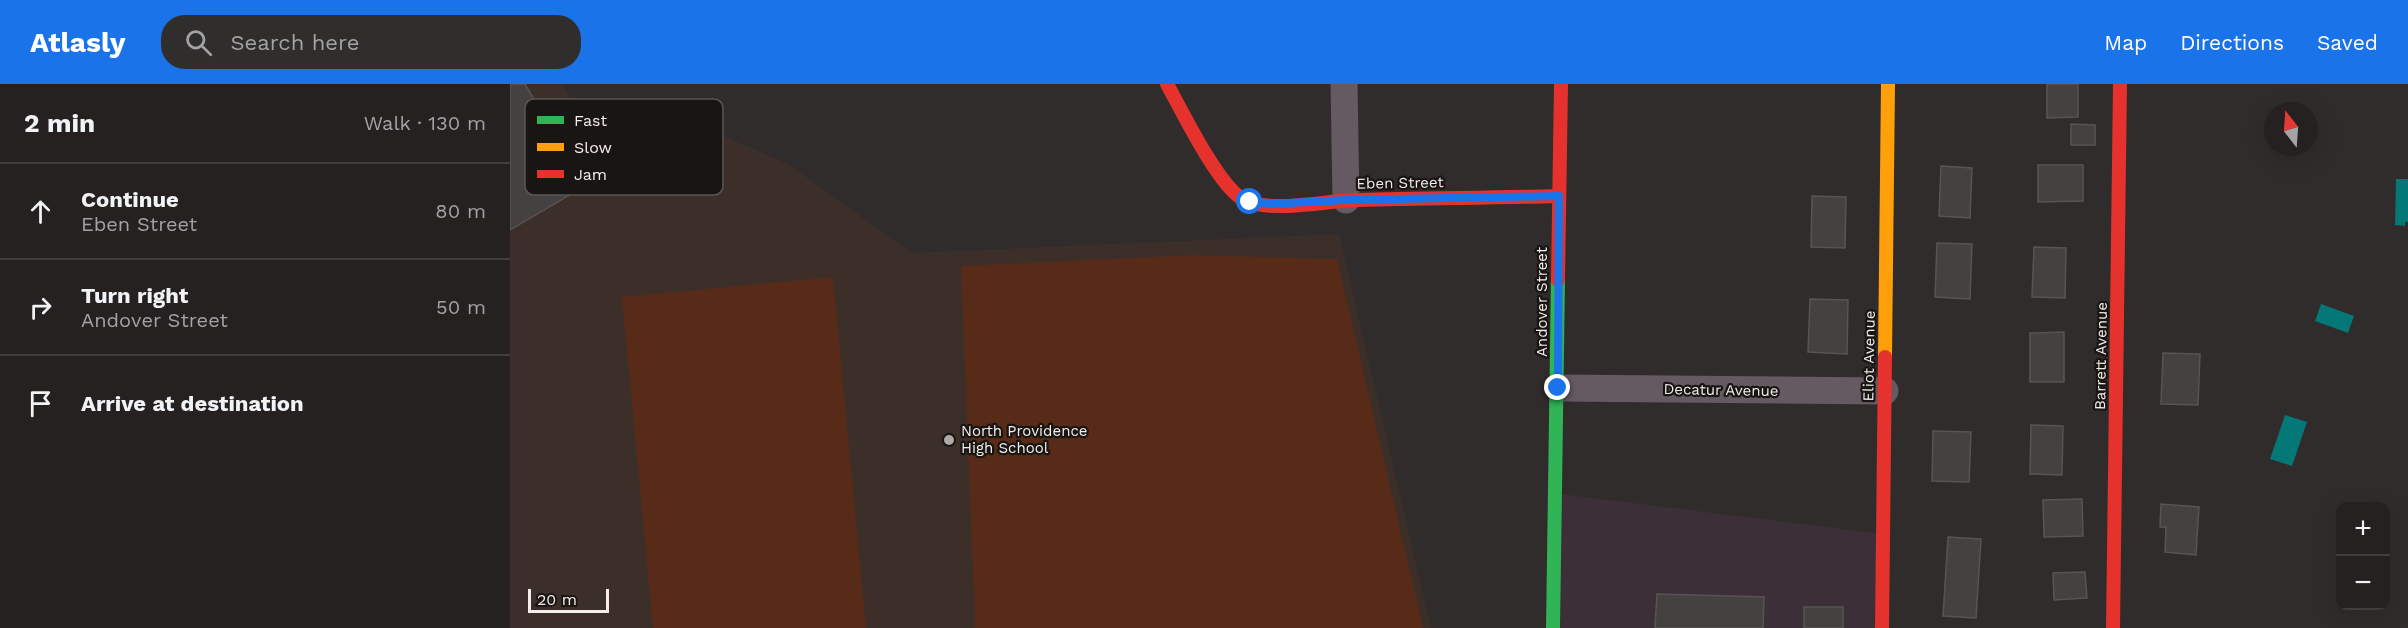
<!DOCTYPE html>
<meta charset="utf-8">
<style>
:root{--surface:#242120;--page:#302e2d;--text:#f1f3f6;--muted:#a3a3a5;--line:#413e3e;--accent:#1a73e8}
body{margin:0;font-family:"Work Sans",sans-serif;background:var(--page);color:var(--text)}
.controls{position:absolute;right:18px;bottom:18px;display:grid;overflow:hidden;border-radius:12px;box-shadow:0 6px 24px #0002}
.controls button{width:54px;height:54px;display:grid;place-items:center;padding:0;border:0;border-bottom:2px solid var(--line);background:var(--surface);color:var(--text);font:30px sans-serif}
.compass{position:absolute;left:1754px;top:18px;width:54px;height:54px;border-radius:50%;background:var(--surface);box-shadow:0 6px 24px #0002;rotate:343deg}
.scale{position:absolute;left:18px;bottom:15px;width:81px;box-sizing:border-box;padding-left:6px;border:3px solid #f3edeb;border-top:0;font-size:16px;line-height:21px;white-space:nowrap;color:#f3edeb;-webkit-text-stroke:4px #181513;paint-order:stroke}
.stop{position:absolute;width:18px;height:18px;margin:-14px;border:4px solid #1a73e8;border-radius:50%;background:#fff}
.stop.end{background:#1a73e8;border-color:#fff;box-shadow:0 2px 6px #0008}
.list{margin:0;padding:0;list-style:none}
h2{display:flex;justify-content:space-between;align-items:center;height:78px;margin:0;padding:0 24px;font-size:26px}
h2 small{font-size:20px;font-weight:400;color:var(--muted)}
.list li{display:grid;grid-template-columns:39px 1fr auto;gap:18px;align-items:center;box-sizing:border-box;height:96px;padding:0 24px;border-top:2px solid var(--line)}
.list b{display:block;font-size:22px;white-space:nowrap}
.list p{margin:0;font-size:20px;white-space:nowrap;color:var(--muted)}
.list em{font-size:20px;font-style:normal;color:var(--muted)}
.icon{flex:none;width:33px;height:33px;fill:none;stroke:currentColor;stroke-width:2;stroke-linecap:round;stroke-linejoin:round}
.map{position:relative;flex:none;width:1898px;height:544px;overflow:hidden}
header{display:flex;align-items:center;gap:36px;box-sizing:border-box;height:84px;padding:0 30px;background:var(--accent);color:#fff}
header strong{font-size:28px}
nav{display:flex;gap:33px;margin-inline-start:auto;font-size:21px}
.search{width:420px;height:54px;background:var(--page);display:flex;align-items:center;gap:15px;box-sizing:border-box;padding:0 21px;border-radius:24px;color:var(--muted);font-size:22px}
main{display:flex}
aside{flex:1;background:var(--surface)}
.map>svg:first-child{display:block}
</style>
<header>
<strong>Atlasly</strong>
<div class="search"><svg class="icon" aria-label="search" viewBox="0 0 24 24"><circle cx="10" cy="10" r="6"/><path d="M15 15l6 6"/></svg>Search here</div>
<nav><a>Map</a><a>Directions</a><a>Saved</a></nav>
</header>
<main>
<aside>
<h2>2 min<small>Walk · 130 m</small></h2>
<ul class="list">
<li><svg class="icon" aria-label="ahead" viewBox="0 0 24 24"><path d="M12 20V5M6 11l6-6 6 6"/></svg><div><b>Continue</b><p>Eben Street</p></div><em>80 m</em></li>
<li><svg class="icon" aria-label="right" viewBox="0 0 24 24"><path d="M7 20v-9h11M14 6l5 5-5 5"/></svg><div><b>Turn right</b><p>Andover Street</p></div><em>50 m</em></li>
<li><svg class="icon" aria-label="arrive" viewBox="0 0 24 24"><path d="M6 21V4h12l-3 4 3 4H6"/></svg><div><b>Arrive at destination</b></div></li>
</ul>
</aside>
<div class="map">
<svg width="1898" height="544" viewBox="0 0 1898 544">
<rect width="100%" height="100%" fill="#302c2b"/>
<path fill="#3d2f38" d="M1050,410l322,40 -1,94h-328z"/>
<path fill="#3c2f2a" d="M0,0h53l26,49 100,-12 99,43 124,89 427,-19 92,394h-921z"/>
<g fill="#572b18">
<path d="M682,171l145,4 86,369h-448l-14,-362z"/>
<path d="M323,193l33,351h-213l-31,-331z"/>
</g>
<g fill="#047777">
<path d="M1886,95h12v43h-3v4l-10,-1z"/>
<path d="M1811,220l33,12 -6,17 -33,-12z"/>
<path d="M1775,331l22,7 -15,44 -22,-7z"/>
</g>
<g fill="#454140" stroke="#585453" stroke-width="1.5">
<path d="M0,0h15l60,102 -75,44z"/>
<path d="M1537,0h31v33l-31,1z"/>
<path d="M1561,40l24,1v20h-24z"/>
<path d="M1528,81h45v36l-45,1z"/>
<path d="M1431,82l31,2 -2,50 -31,-2z"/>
<path d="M1302,112l34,1 -1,51 -34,-1z"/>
<path d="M1427,159l35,1 -2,55 -35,-2z"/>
<path d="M1524,163l32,1 -1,50 -33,-1z"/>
<path d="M1300,215l38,1 -1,54 -39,-2z"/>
<path d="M1554,248v50h-34v-49z"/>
<path d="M1653,269l37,1 -2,51 -37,-1z"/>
<path d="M1521,341l32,1 -1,49 -32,-1z"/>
<path d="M1423,347l38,1 -2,50 -37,-1z"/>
<path d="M1572,415l1,37 -39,1 -1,-37z"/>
<path d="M1651,420l38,3 -3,48 -31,-3 1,-25h-6z"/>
<path d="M1438,453l33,2 -5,79 -33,-2z"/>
<path d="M1575,488l2,26 -33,2 -1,-27z"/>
<path d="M1147,510l107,3 -1,31h-108z"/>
<rect x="1294" y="523" width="39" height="21"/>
</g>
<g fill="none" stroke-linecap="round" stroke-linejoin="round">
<g stroke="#655962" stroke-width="27">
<path d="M834,0l2,116"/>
<path d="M1048,304l327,3"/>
</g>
<path stroke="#30b455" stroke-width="14" d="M1043,544l5,-348"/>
<path stroke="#ff9f0a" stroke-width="14" d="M1375,273l3,-273"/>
<g stroke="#e5322d" stroke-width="14">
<path d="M657,0c15,27 50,99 74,114 27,17 86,2 117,2 67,-2 134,-2 201,-4"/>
<path d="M1048,196l3,-196"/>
<path d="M1372,544l3,-271"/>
<path d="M1603,544l7,-544"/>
</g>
</g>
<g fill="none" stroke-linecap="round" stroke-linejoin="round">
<path stroke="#1a73e8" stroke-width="8" d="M740,118l20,2 76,-4 213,-4 -1,192"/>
</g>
<circle fill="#afa9a8" stroke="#181513" stroke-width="2" cx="439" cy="356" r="6"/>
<g text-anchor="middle" stroke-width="4.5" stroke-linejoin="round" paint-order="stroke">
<g font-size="15" fill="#f3edeb" stroke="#181513">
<text transform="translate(890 99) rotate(-1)" y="5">Eben Street</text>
<text transform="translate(1032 218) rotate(-90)" y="5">Andover Street</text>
<text transform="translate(1359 272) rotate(-89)" y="5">Eliot Avenue</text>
<text transform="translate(1591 272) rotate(-89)" y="5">Barrett Avenue</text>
<text transform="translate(1211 306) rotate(1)" y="5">Decatur Avenue</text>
</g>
<g font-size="15" fill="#f3edeb" stroke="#181513" text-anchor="start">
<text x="451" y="352">North Providence<tspan x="451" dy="17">High School</tspan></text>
</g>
</g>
<rect x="15" y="15" width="198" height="96" rx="9" fill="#181513" stroke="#5a5654" stroke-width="1.5"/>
<rect x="27" y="32" width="27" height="8" fill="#30b455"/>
<rect x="27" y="59" width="27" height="8" fill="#ff9f0a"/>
<rect x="27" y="86" width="27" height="8" fill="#e5322d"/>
<g font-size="16" fill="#f3edeb">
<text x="64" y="42">Fast</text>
<text x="64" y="69">Slow</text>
<text x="64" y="96">Jam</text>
</g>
</svg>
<div class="controls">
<button>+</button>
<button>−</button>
</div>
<svg class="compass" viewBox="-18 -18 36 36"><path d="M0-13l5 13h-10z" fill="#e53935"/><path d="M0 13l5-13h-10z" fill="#a3a3a5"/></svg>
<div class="scale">20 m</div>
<div class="stop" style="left:740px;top:118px"></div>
<div class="stop end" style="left:1048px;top:304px"></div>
</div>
</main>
